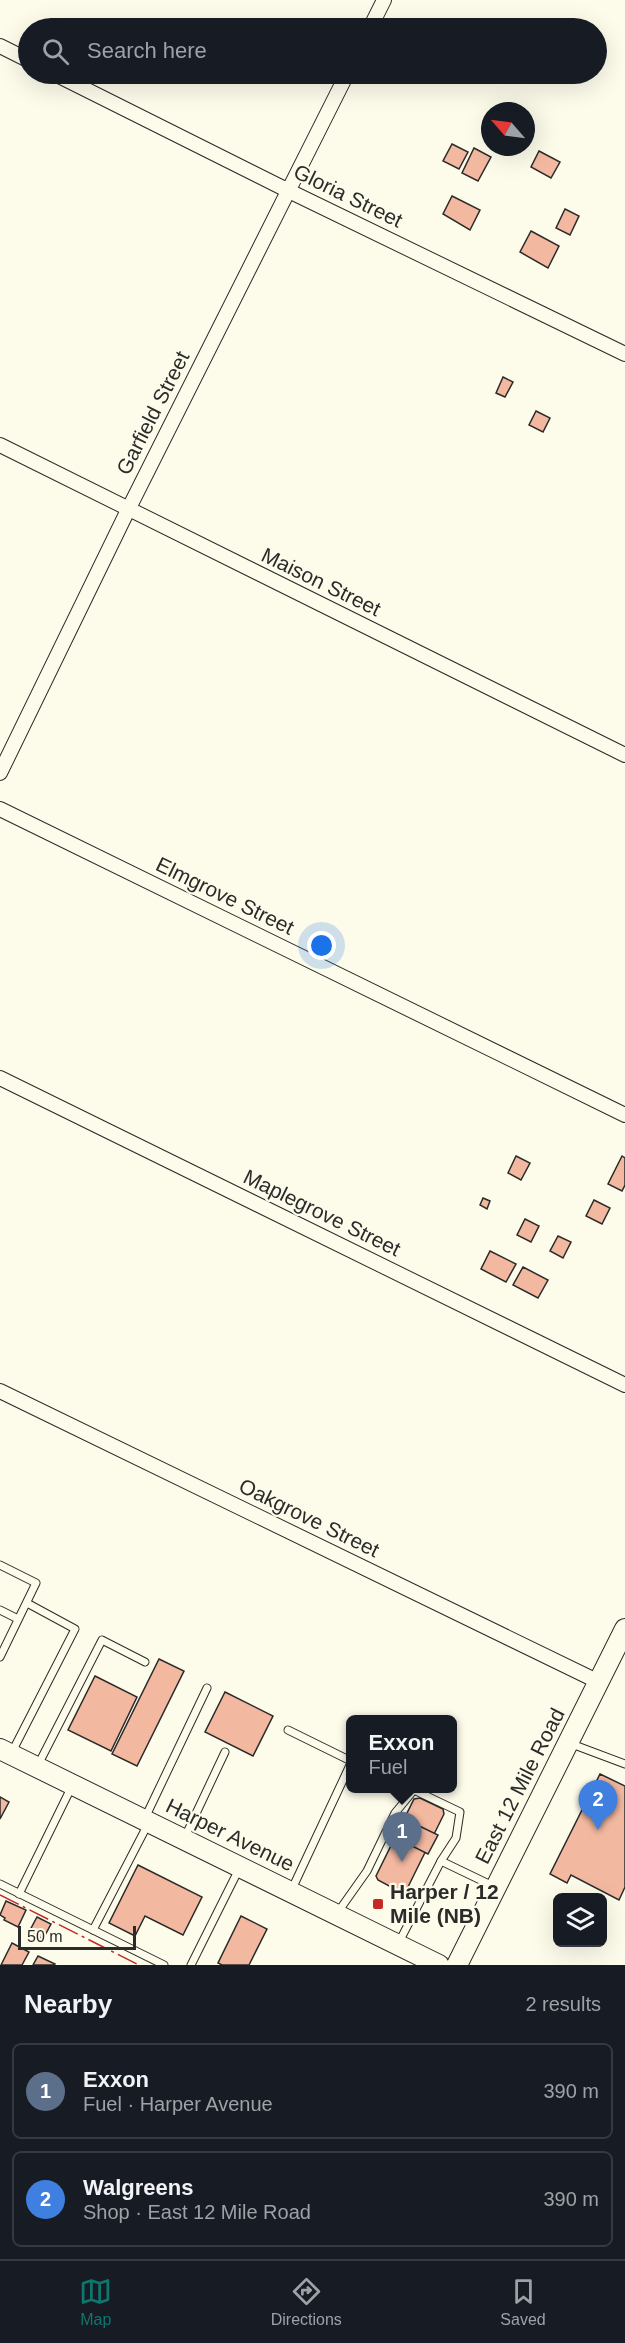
<!DOCTYPE html>
<meta charset="utf-8">
<style>
:root{--surface:#171b24;--page:#242831;--text:#f1f3f6;--muted:#9ea1a6;--line:#363941;--accent:#0f766e}
body{margin:0;font-family:Helvetica,sans-serif;background:var(--page);color:var(--text)}
.controls{position:absolute;right:18px;bottom:18px;display:grid;overflow:hidden;border-radius:9px;box-shadow:0 6px 24px #0002}
.controls button{width:54px;height:54px;display:grid;place-items:center;padding:0;border:0;border-bottom:2px solid var(--line);background:var(--surface);color:var(--text);font:30px sans-serif}
.compass{position:absolute;left:481px;top:102px;width:54px;height:54px;border-radius:50%;background:var(--surface);box-shadow:0 6px 24px #0002;rotate:298deg}
.scale{position:absolute;left:18px;bottom:15px;width:118px;box-sizing:border-box;padding-left:6px;border:3px solid #2b2b2b;border-top:0;font-size:16px;line-height:21px;white-space:nowrap;color:#2b2b2b;-webkit-text-stroke:4px #fdfbea;paint-order:stroke}
.you{position:absolute;left:322px;top:946px;width:21px;height:21px;margin:-15px;border:4px solid #fff;border-radius:50%;background:#1a73e8;box-shadow:0 0 0 9px #1a73e833}
.badge{display:grid;place-items:center;width:39px;height:39px;border-radius:50%;background:var(--accent);color:#fff;font-size:20px;font-weight:700}
.pin{position:absolute;translate:-50% -50px;filter:drop-shadow(0 2px 3px #0008)}
.pin::after{content:'';position:absolute;top:32px;width:21px;height:18px;background:inherit;clip-path:polygon(0 0,100% 0,50% 100%)}
.popup{position:absolute;left:346px;top:1715px;width:111px;height:78px;box-sizing:border-box;display:grid;place-content:center;border-radius:9px;background:var(--surface);filter:drop-shadow(0 2px 4px #0005);font-size:20px;white-space:nowrap;color:var(--muted)}
.popup b{font-size:22px;color:var(--text)}
.popup::after{content:'';position:absolute;left:50%;top:100%;margin-left:-12px;border:12px solid transparent;border-top-color:var(--surface)}
.list{margin:0;padding:0;list-style:none}
h2{display:flex;justify-content:space-between;align-items:center;height:78px;margin:0;padding:0 24px;font-size:26px}
h2 small{font-size:20px;font-weight:400;color:var(--muted)}
.list li{display:grid;grid-template-columns:39px 1fr auto;gap:18px;align-items:center;box-sizing:border-box;height:96px;margin:0 12px 12px;padding:0 12px;border:2px solid var(--line);border-radius:9px}
.list b{display:block;font-size:22px;white-space:nowrap}
.list p{margin:0;font-size:20px;white-space:nowrap;color:var(--muted)}
.list em{font-size:20px;font-style:normal;color:var(--muted)}
.icon{flex:none;width:33px;height:33px;fill:none;stroke:currentColor;stroke-width:2;stroke-linecap:round;stroke-linejoin:round}
.map{position:relative;flex:none;width:625px;height:1965px;overflow:hidden}
.search{position:absolute;background:var(--surface);box-shadow:0 6px 24px #0002;left:18px;right:18px;top:18px;height:66px;display:flex;align-items:center;gap:15px;box-sizing:border-box;padding:0 21px;border-radius:33px;color:var(--muted);font-size:22px}
.sheet{height:294px;background:var(--surface)}
nav{display:flex;justify-content:space-around;align-items:center;box-sizing:border-box;height:84px;border-top:2px solid var(--line);background:var(--surface);font-size:16px;color:var(--muted)}
nav a{display:grid;justify-items:center;gap:3px}
nav .on{color:var(--accent)}
.map>svg:first-child{display:block}
</style>
<div class="map">
<svg width="625" height="1965" viewBox="0 0 625 1965">
<rect width="100%" height="100%" fill="#fdfbea"/>
<g fill="#f2b8a0" stroke="#2b2b2b" stroke-width="1.5">
<path d="M452,144l16,8 -9,17 -16,-8z"/>
<path d="M474,148l17,9 -13,24 -16,-8z"/>
<path d="M539,151l21,11 -9,16 -20,-11z"/>
<path d="M452,196l28,14 -10,20 -27,-16z"/>
<path d="M565,209l14,7 -9,19 -14,-7z"/>
<path d="M531,231l28,15 -11,22 -28,-16z"/>
<path d="M503,377l10,5 -8,15 -9,-4z"/>
<path d="M536,411l14,7 -7,14 -14,-7z"/>
<path d="M516,1156l14,7 -9,17 -13,-7z"/>
<path d="M622,1156l3,2v27l-3,6 -14,-7z"/>
<path d="M483,1198l7,3 -3,8 -7,-4z"/>
<path d="M594,1200l16,8 -8,16 -16,-8z"/>
<path d="M525,1219l14,7 -8,16 -14,-7z"/>
<path d="M558,1236l13,6 -8,16 -13,-7z"/>
<path d="M490,1251l26,13 -10,18 -25,-13z"/>
<path d="M523,1267l25,13 -10,18 -25,-13z"/>
<path d="M159,1659l25,12 -47,95 -25,-12z"/>
<path d="M95,1676l42,21 -26,54 -43,-21z"/>
<path d="M225,1692l48,24 -20,40 -48,-24z"/>
<path d="M600,1774l25,12v101l-6,13 -48,-25 -4,8 -17,-9z"/>
<path d="M0,1797l9,5 -9,17z"/>
<path d="M420,1798l23,11 1,5 -38,77 -4,2 -24,-13 -2,-4 38,-77z"/>
<path d="M407,1820l31,15 -10,19 -30,-15z"/>
<path d="M138,1865l64,32 -19,38 -38,-19 -10,20 -26,-13z"/>
<path d="M6,1901l20,9 -8,17 -14,-7 1,-2 -5,-3z"/>
<path d="M241,1916l26,13 -18,36h-27l-4,-2z"/>
<path d="M37,1917l14,7 -8,15 -14,-7z"/>
<path d="M12,1943l17,9 -7,13h-21z"/>
<path d="M38,1956l17,8 -1,1h-21z"/>
</g>
<g fill="none" stroke-linecap="round" stroke-linejoin="round">
<defs>
<g id="service">
<path d="M0,1565l36,18 -36,74"/>
<path d="M0,1610l18,9"/>
<path d="M288,1730l63,31"/>
<path d="M569,1743l56,21"/>
<path d="M12,1752l63,-123 -48,-26"/>
<path d="M38,1765l64,-125 43,22"/>
<path d="M145,1818l62,-130"/>
<path d="M184,1839l41,-87"/>
<path d="M0,1884l164,81"/>
<path d="M292,1889l59,-126"/>
<path d="M19,1894l53,-108"/>
<path d="M338,1912l29,-41 28,-58 19,-23 46,22 -4,26 -15,23"/>
<path d="M93,1930l55,-106"/>
<path d="M398,1944l43,-83 52,25"/>
<path d="M191,1965l48,-96"/>
</g>
<g id="minor">
<path d="M370,28l14,-28"/>
<path d="M0,46l28,14"/>
<path d="M55,74l234,117 336,163"/>
<path d="M0,445l625,310"/>
<path d="M0,773l128,-263 219,-436"/>
<path d="M0,809l625,306"/>
<path d="M0,1078l625,307"/>
<path d="M0,1391l599,291"/>
</g>
<g id="secondary">
<path d="M0,1749l439,216"/>
<path d="M457,1965l168,-336"/>
</g>
</defs>
<use href="#service" stroke="#2b2b2b" stroke-width="9"/>
<use href="#minor" stroke="#2b2b2b" stroke-width="16"/>
<use href="#secondary" stroke="#2b2b2b" stroke-width="22"/>
<use href="#service" stroke="#fdfbea" stroke-width="7"/>
<use href="#minor" stroke="#fdfbea" stroke-width="14"/>
<use href="#secondary" stroke="#fdfbea" stroke-width="20"/>
<path stroke="#c62828" stroke-width="1.5" stroke-dasharray="21 4.5 3 4.5" stroke-linecap="butt" d="M0,1895l139,70"/>
</g>
<rect fill="#c62828" stroke="#fdfbea" stroke-width="2" x="372" y="1898" width="12" height="12" rx="3"/>
<g text-anchor="middle" stroke-width="4.5" stroke-linejoin="round" paint-order="stroke">
<g font-size="21" fill="#2b2b2b" stroke="#fdfbea">
<text transform="translate(348 196) rotate(26)" y="7">Gloria Street</text>
<text transform="translate(153 413) rotate(-63)" y="7">Garfield Street</text>
<text transform="translate(321 582) rotate(26)" y="7">Maison Street</text>
<text transform="translate(225 896) rotate(26)" y="7">Elmgrove Street</text>
<text transform="translate(322 1213) rotate(26)" y="7">Maplegrove Street</text>
<text transform="translate(309 1518) rotate(26)" y="7">Oakgrove Street</text>
<text transform="translate(520 1786) rotate(-63)" y="7">East 12 Mile Road</text>
<text transform="translate(230 1835) rotate(26)" y="7">Harper Avenue</text>
</g>
<g font-size="21" font-weight="bold" fill="#2b2b2b" stroke="#fdfbea" text-anchor="start">
<text x="390" y="1899">Harper / 12<tspan x="390" dy="24">Mile (NB)</tspan></text>
</g>
</g>
</svg>
<div class="controls">
<button><svg class="icon" aria-label="layers" viewBox="0 0 24 24"><path d="M12 4l9 5-9 5-9-5zM3 14l9 5 9-5"/></svg></button>
</div>
<svg class="compass" viewBox="-18 -18 36 36"><path d="M0-13l5 13h-10z" fill="#e53935"/><path d="M0 13l5-13h-10z" fill="#9ea1a6"/></svg>
<div class="scale">50 m</div>
<div class="you"></div>
<div class="pin badge" style="left:402px;top:1862px;background:#5c6f8a">1</div>
<div class="popup"><b>Exxon</b>Fuel</div>
<div class="pin badge" style="left:598px;top:1830px;background:#3f7fe0">2</div>
<div class="search"><svg class="icon" aria-label="search" viewBox="0 0 24 24"><circle cx="10" cy="10" r="6"/><path d="M15 15l6 6"/></svg>Search here</div>
</div>
<section class="sheet">
<h2>Nearby<small>2 results</small></h2>
<ul class="list">
<li><span class="badge" style="background:#5c6f8a">1</span><div><b>Exxon</b><p>Fuel · Harper Avenue</p></div><em>390 m</em></li>
<li><span class="badge" style="background:#3f7fe0">2</span><div><b>Walgreens</b><p>Shop · East 12 Mile Road</p></div><em>390 m</em></li>
</ul>
</section>
<nav>
<a class="on"><svg class="icon" aria-label="map" viewBox="0 0 24 24"><path d="M3 6l6-2 6 2 6-2v14l-6 2-6-2-6 2zM9 4v14M15 6v14"/></svg>Map</a>
<a><svg class="icon" aria-label="directions" viewBox="0 0 24 24"><path d="M12 3l9 9-9 9-9-9zM9 14v-3h6M13 9l2 2-2 2"/></svg>Directions</a>
<a><svg class="icon" aria-label="saved" viewBox="0 0 24 24"><path d="M7 4h10v16l-5-4-5 4z"/></svg>Saved</a>
</nav>
